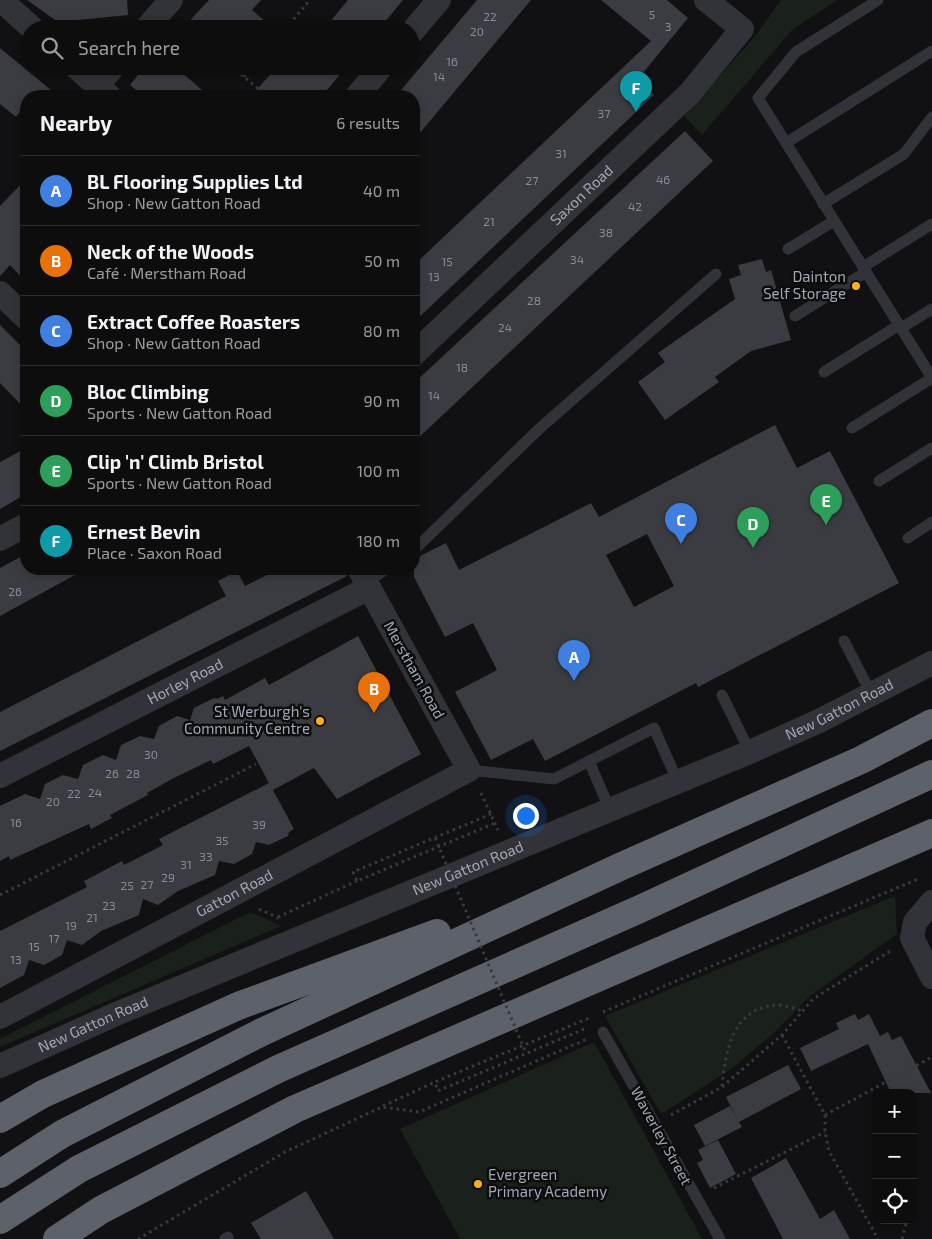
<!DOCTYPE html>
<meta charset="utf-8">
<style>
:root{--surface:#0d0d0e;--page:#1b1b1c;--text:#f1f3f6;--muted:#9a9c9e;--line:#2d2d2e;--accent:#1a73e8}
body{margin:0;font-family:"Exo 2",sans-serif;background:var(--page);color:var(--text)}
.controls{position:absolute;right:15px;bottom:15px;display:grid;overflow:hidden;border-radius:10px;box-shadow:0 2px 8px #0003}
.controls button{width:45px;height:45px;display:grid;place-items:center;padding:0;border:0;border-bottom:1px solid var(--line);background:var(--surface);color:var(--text);font:25px sans-serif}
.you{position:absolute;left:525px;top:815px;width:18px;height:18px;margin:-12px;border:4px solid #fff;border-radius:50%;background:#1a73e8;box-shadow:0 0 0 8px #1a73e833}
.badge{display:grid;place-items:center;width:32px;height:32px;border-radius:50%;background:var(--accent);color:#fff;font-size:16px;font-weight:700}
.pin{position:absolute;translate:-50% -41px;filter:drop-shadow(0 1px 2px #0008)}
.pin::after{content:'';position:absolute;top:26px;width:18px;height:15px;background:inherit;clip-path:polygon(0 0,100% 0,50% 100%)}
.list{margin:0;padding:0;list-style:none}
h2{display:flex;justify-content:space-between;align-items:center;height:65px;margin:0;padding:0 20px;font-size:21px}
h2 small{font-size:16px;font-weight:400;color:var(--muted)}
.list li{display:grid;grid-template-columns:32px 1fr auto;gap:15px;align-items:center;box-sizing:border-box;height:70px;padding:0 20px;border-top:1px solid var(--line)}
.list b{display:block;font-size:19px;white-space:nowrap}
.list p{margin:0;font-size:16px;white-space:nowrap;color:var(--muted)}
.list em{font-size:16px;font-style:normal;color:var(--muted)}
.icon{flex:none;width:28px;height:28px;fill:none;stroke:currentColor;stroke-width:2;stroke-linecap:round;stroke-linejoin:round}
.map{position:relative;flex:none;width:932px;height:1239px;overflow:hidden}
.search{position:absolute;background:var(--surface);box-shadow:0 2px 8px #0003;left:20px;top:20px;width:400px;height:55px;display:flex;align-items:center;gap:12px;box-sizing:border-box;padding:0 18px;border-radius:28px;color:var(--muted);font-size:19px}
.panel{position:absolute;background:var(--surface);box-shadow:0 2px 8px #0003;left:20px;top:90px;width:400px;height:485px;border-radius:20px}
.map>svg:first-child{display:block}
</style>
<div class="map">
<svg width="932" height="1239" viewBox="0 0 932 1239">
<rect width="100%" height="100%" fill="#111113"/>
<g fill="#19211a">
<path d="M781,0h56l-44,29 -91,106 -18,-19 73,-82z"/>
<path d="M895,896l2,38 -87,62 -35,36 -44,37 -70,45 -56,-98z"/>
<path d="M250,912l31,14 -281,121v-8z"/>
<path d="M594,1042l108,197h-242l-60,-110z"/>
</g>
<g fill="#3a3c41" fill-rule="evenodd">
<path d="M27,0h100l1,15 -70,7z"/>
<path d="M209,0h52l-9,10 22,19h-92z"/>
<path d="M348,0h55l-24,29h-55z"/>
<path d="M477,0h54l-117,140v-44h-18z"/>
<path d="M601,0h66l21,18 -50,61 16,16 -240,227v-57l237,-224z"/>
<path d="M0,48l34,28 24,20h-32v8l-10,13 -16,-13z"/>
<path d="M145,66h29l35,30h-65l-14,-11z"/>
<path d="M275,66h72l-25,30h-71l25,-28z"/>
<path d="M685,131l28,30 -299,281v-59z"/>
<path d="M26,179v103l-16,-17 -10,11v-70z"/>
<path d="M762,259l4,13 5,-2 20,70 -40,11 -36,26 4,5 -54,38 -27,-38 27,-20 -7,-9 77,-54 -6,-20 12,-4 -3,-10z"/>
<path d="M0,325l26,26v59l-26,-27z"/>
<path d="M775,425l22,43 33,-17 69,132 -201,104 -2,-4 -151,78 -12,-22 -42,21 -36,-68 42,-22 -24,-47 -28,14 -31,-60v-18l32,-16 13,27 132,-67 8,14zM647,534l27,52 -40,21 -28,-52z"/>
<path d="M26,448v46l-26,15v-47z"/>
<path d="M26,554v15h60l-86,47v-48z"/>
<path d="M279,569h66l2,7 -347,175v-39l226,-116 -8,-15 19,-10 8,15z"/>
<path d="M358,636l63,118 -84,45 -23,-31 -41,22 21,39 -5,3 -1,4 -19,9 -13,-3 -4,12 -18,10 -15,-3 -4,14 -37,16 -20,14 -15,-6 -4,16 -38,16 -19,14 -15,-5 -5,15 -18,10 -15,-5 -5,15 -24,13v-57l87,-44 -3,-6 38,-20 2,4 39,-20 -4,-6 110,-56 -20,-37 -36,18 -2,-4 -37,18 -27,15 1,2 -38,20 2,3 -21,11 -2,-5 -79,36 -1,-4 -9,5v-55l25,-12 15,5 5,-15 18,-9 15,4 5,-14 20,-10 13,5 5,-15 19,-9 14,3 5,-13 18,-10 13,4 4,-12 20,-10 3,1 6,-3 2,4 40,-22 4,7z"/>
<path d="M855,1014l3,6 11,-6 11,22 8,-4 4,8 9,-4 30,57h-40l-23,-49 -57,27 -11,-23 39,-19 -3,-6z"/>
<path d="M788,1065l13,24 -62,33 3,5 -37,19 -11,-21 36,-19 8,15 -12,-24z"/>
<path d="M718,1140l18,34 -26,14 -13,-25 6,-3 -5,-10z"/>
<path d="M786,1158l34,61 14,-9 16,29h-67l-32,-61z"/>
<path d="M306,1191l28,48h-73l-10,-16z"/>
</g>
<g fill="none" stroke-linecap="round" stroke-linejoin="round">
<g stroke="#373a3f" stroke-width="3" stroke-dasharray="2.5 4" stroke-linecap="butt">
<path d="M285,29l25,-29"/>
<path d="M231,66l36,30"/>
<path d="M244,77l9,-11"/>
<path d="M481,793l17,37"/>
<path d="M491,814l-138,58 4,9 138,-58"/>
<path d="M0,895l256,-131"/>
<path d="M259,909l22,10"/>
<path d="M278,917l79,-36"/>
<path d="M603,1012l315,-133"/>
<path d="M584,1029l-146,62 -3,-9 154,-64"/>
<path d="M782,1035l43,80v17l4,19 49,88"/>
<path d="M722,1086c4,-36 10,-78 55,-81 8,0 18,4 26,6"/>
<path d="M383,1106l52,-24"/>
<path d="M671,1115l51,-28 60,-52 31,-36 77,-48"/>
<path d="M825,1115l107,-58"/>
<path d="M714,1188l111,-56"/>
<path d="M138,1239l147,-87 97,-45 37,5 168,-73"/>
<path d="M902,1239l4,-15 -1,-4"/>
</g>
<g stroke="#313338" stroke-width="11">
<path d="M878,0l-82,52 -38,46 174,280"/>
<path d="M786,143l146,-92"/>
<path d="M823,204l81,-50 28,-37"/>
<path d="M788,249l46,-28"/>
<path d="M863,267l69,-43"/>
<path d="M795,316l71,-44"/>
<path d="M901,328l31,-19"/>
<path d="M824,372l75,-47"/>
<path d="M852,428l80,-50"/>
<path d="M879,481l53,-33"/>
<path d="M908,538l24,-16"/>
<path d="M414,550l125,-121 177,-155"/>
<path d="M366,582l21,-13"/>
<path d="M844,641l28,54"/>
<path d="M722,695l28,57"/>
<path d="M589,761l21,49"/>
<path d="M469,770l85,9 100,-51 24,54"/>
<path d="M603,1032l117,207"/>
<path d="M225,1239l3,-2"/>
</g>
<g stroke="#313338" stroke-width="24">
<path d="M1,0l32,29"/>
<path d="M146,29l25,-29"/>
<path d="M411,33l28,-33"/>
<path d="M75,66l34,30"/>
<path d="M97,86l17,-20"/>
<path d="M357,96l25,-30"/>
<path d="M0,293l26,25"/>
<path id="s1" d="M414,354l276,-261 52,-64 -36,-29"/>
<path d="M0,539l26,-14"/>
<path id="s2" d="M0,776l369,-188"/>
<path d="M932,902l-17,20 -3,16 20,39"/>
<path id="s3" d="M0,1017l469,-247 -110,-201"/>
<path id="s4" d="M0,1066l116,-52 634,-262 69,-31 113,-58"/>
</g>
<g stroke="#5d6169" stroke-width="28">
<path d="M0,1119l43,-25 195,-88 199,-73"/>
<path d="M0,1174l62,-40 200,-102 360,-166 239,-106 71,-37"/>
<path d="M0,1220l79,-51 199,-100 362,-160 292,-135"/>
<path d="M57,1239l44,-29 194,-101 637,-276"/>
</g>
<path stroke="#373a3f" stroke-width="3" stroke-dasharray="2.5 4" stroke-linecap="butt" d="M435,838l91,215"/>
</g>
<g fill="#ffad1c" stroke="#0c0c0d" stroke-width="2">
<circle cx="856" cy="286" r="5"/>
<circle cx="320" cy="721" r="5"/>
<circle cx="478" cy="1184" r="5"/>
</g>
<g text-anchor="middle" stroke-width="5" stroke-linejoin="round" paint-order="stroke">
<g font-size="12" fill="#878c98">
<text x="652" y="19">5</text>
<text x="490" y="21">22</text>
<text x="668" y="31">3</text>
<text x="477" y="36">20</text>
<text x="452" y="66">16</text>
<text x="439" y="81">14</text>
<text x="604" y="118">37</text>
<text x="561" y="158">31</text>
<text x="663" y="184">46</text>
<text x="532" y="185">27</text>
<text x="635" y="211">42</text>
<text x="489" y="226">21</text>
<text x="606" y="237">38</text>
<text x="577" y="264">34</text>
<text x="447" y="266">15</text>
<text x="434" y="281">13</text>
<text x="534" y="305">28</text>
<text x="505" y="332">24</text>
<text x="462" y="372">18</text>
<text x="434" y="400">14</text>
<text x="15" y="596">26</text>
<text x="151" y="759">30</text>
<text x="112" y="778">26</text>
<text x="133" y="778">28</text>
<text x="95" y="797">24</text>
<text x="74" y="798">22</text>
<text x="53" y="806">20</text>
<text x="16" y="827">16</text>
<text x="259" y="829">39</text>
<text x="222" y="845">35</text>
<text x="206" y="861">33</text>
<text x="186" y="869">31</text>
<text x="168" y="882">29</text>
<text x="147" y="889">27</text>
<text x="127" y="890">25</text>
<text x="109" y="910">23</text>
<text x="92" y="922">21</text>
<text x="71" y="930">19</text>
<text x="54" y="943">17</text>
<text x="34" y="951">15</text>
<text x="16" y="964">13</text>
</g>
<g font-size="15" fill="#a1a7b5" stroke="#0c0c0d">
<text dy="5" stroke="none"><textPath href="#s1" startOffset="231">Saxon Road</textPath></text>
<text transform="translate(414 670) rotate(61)" y="5">Merstham Road</text>
<text dy="5" stroke="none"><textPath href="#s2" startOffset="208">Horley Road</textPath></text>
<text dy="5" stroke="none"><textPath href="#s4" startOffset="912">New Gatton Road</textPath></text>
<text dy="5" stroke="none"><textPath href="#s4" startOffset="508">New Gatton Road</textPath></text>
<text dy="5" stroke="none"><textPath href="#s3" startOffset="265">Gatton Road</textPath></text>
<text dy="5" stroke="none"><textPath href="#s4" startOffset="102">New Gatton Road</textPath></text>
<text transform="translate(661 1136) rotate(61)" y="5">Waverley Street</text>
</g>
<g font-size="15" fill="#a1a7b5" stroke="#0c0c0d" text-anchor="end">
<text x="846" y="282">Dainton<tspan x="846" dy="17">Self Storage</tspan></text>
<text x="310" y="717">St Werburgh's<tspan x="310" dy="17">Community Centre</tspan></text>
<text x="488" y="1180" text-anchor="start">Evergreen<tspan x="488" dy="17">Primary Academy</tspan></text>
</g>
</g>
</svg>
<div class="controls">
<button>+</button>
<button>−</button>
<button><svg class="icon" aria-label="locate" viewBox="0 0 24 24"><circle cx="12" cy="12" r="6"/><path d="M12 2v4M12 18v4M2 12h4M18 12h4"/></svg></button>
</div>
<div class="you"></div>
<div class="pin badge" style="left:574px;top:681px;background:#3f7fe0">A</div>
<div class="pin badge" style="left:374px;top:713px;background:#e8710a">B</div>
<div class="pin badge" style="left:681px;top:544px;background:#3f7fe0">C</div>
<div class="pin badge" style="left:753px;top:548px;background:#2e9e5b">D</div>
<div class="pin badge" style="left:826px;top:525px;background:#2e9e5b">E</div>
<div class="pin badge" style="left:636px;top:112px;background:#0f9aa8">F</div>
<div class="search"><svg class="icon" aria-label="search" viewBox="0 0 24 24"><circle cx="10" cy="10" r="6"/><path d="M15 15l6 6"/></svg>Search here</div>
<section class="panel">
<h2>Nearby<small>6 results</small></h2>
<ul class="list">
<li><span class="badge" style="background:#3f7fe0">A</span><div><b>BL Flooring Supplies Ltd</b><p>Shop · New Gatton Road</p></div><em>40 m</em></li>
<li><span class="badge" style="background:#e8710a">B</span><div><b>Neck of the Woods</b><p>Café · Merstham Road</p></div><em>50 m</em></li>
<li><span class="badge" style="background:#3f7fe0">C</span><div><b>Extract Coffee Roasters</b><p>Shop · New Gatton Road</p></div><em>80 m</em></li>
<li><span class="badge" style="background:#2e9e5b">D</span><div><b>Bloc Climbing</b><p>Sports · New Gatton Road</p></div><em>90 m</em></li>
<li><span class="badge" style="background:#2e9e5b">E</span><div><b>Clip 'n' Climb Bristol</b><p>Sports · New Gatton Road</p></div><em>100 m</em></li>
<li><span class="badge" style="background:#0f9aa8">F</span><div><b>Ernest Bevin</b><p>Place · Saxon Road</p></div><em>180 m</em></li>
</ul>
</section>
</div>
